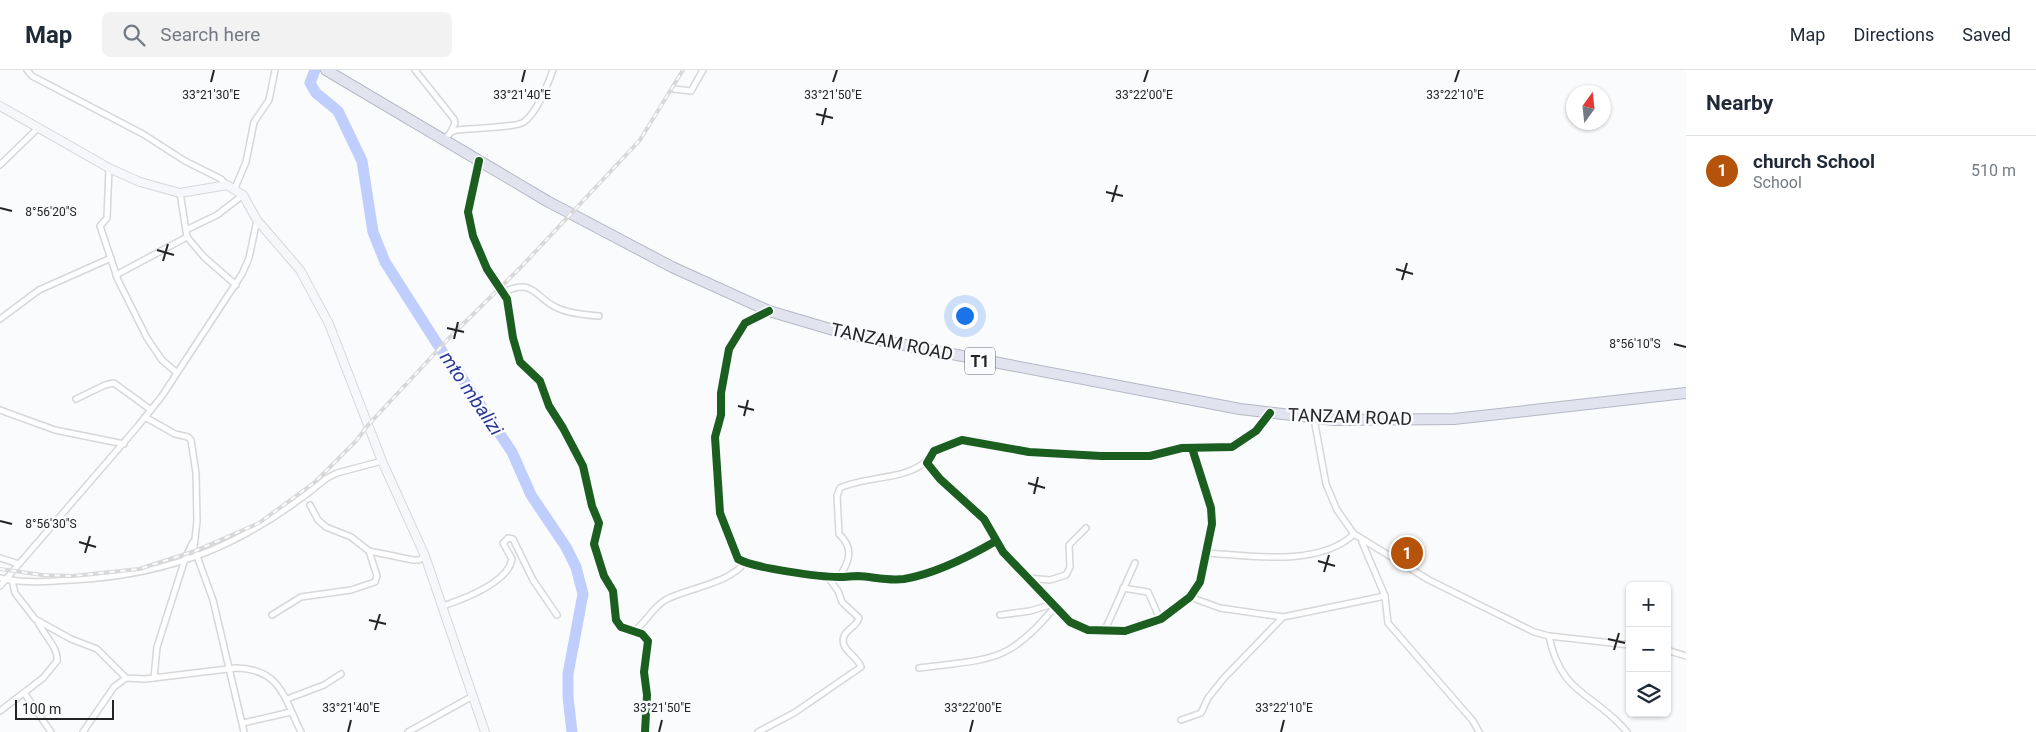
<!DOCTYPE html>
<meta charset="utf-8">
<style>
:root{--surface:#fff;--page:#f2f2f3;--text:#1f2937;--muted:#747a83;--line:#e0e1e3;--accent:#b45309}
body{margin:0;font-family:Roboto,sans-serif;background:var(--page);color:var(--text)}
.controls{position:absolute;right:15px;bottom:15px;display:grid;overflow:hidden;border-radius:8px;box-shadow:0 1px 4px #0004}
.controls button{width:45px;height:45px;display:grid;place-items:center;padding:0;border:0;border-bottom:1px solid var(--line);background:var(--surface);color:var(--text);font:25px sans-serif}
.compass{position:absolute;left:1566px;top:15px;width:45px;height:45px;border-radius:50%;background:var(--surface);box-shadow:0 1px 4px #0004;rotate:15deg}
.scale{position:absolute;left:15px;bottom:12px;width:99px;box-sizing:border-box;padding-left:5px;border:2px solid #242426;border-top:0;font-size:14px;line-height:18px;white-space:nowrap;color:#242426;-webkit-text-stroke:4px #f9fbfe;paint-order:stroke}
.you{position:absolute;left:964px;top:245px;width:18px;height:18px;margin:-12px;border:4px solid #fff;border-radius:50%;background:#1a73e8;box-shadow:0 0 0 8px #1a73e833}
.badge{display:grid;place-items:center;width:32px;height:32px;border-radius:50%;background:var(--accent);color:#fff;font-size:16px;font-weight:700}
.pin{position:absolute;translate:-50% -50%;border:2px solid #fff;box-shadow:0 1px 5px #0006}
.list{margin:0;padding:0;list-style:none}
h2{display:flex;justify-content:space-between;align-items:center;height:65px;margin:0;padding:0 20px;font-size:21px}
h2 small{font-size:16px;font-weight:400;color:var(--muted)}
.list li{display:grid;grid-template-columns:32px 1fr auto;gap:15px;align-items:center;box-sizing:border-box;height:70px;padding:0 20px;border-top:1px solid var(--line)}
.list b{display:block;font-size:19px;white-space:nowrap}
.list p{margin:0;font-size:16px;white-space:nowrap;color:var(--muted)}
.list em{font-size:16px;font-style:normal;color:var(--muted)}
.icon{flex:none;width:28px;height:28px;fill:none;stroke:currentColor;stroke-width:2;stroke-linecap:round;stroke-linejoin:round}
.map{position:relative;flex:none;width:1686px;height:662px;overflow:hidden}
header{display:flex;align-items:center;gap:30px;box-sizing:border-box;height:70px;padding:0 25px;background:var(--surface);border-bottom:1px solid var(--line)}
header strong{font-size:24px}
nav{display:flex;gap:28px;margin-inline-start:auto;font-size:18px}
.search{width:350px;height:45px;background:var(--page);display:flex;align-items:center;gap:12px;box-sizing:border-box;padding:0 18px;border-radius:8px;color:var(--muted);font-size:19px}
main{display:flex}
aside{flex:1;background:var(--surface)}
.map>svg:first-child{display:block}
</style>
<header>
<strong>Map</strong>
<div class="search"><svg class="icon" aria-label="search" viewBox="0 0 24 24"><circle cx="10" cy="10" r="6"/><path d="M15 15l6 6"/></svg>Search here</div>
<nav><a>Map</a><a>Directions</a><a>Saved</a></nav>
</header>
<main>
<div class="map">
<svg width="1686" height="662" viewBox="0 0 1686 662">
<rect width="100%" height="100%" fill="#fafbfd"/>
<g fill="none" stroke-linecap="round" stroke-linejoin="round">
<path stroke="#c0cefd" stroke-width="11" d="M315,0l-5,13 6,10 22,18 24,50 11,71 12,30 62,97 9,10 56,83 19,43 35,52 10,20 7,27 -15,80v23l4,35"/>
<defs>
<g id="street">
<path d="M27,0l5,6 111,58 42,27 36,18 6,6"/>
<path d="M415,0l39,49 1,4 -4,9"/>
<path d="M674,19l17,2 12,-21"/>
<path d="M444,70l7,-8 6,-2c14,-2 58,-2 67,-8 14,-11 23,-36 29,-52"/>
<path d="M479,91l-11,51 5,24 14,33 20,30 6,39 7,24 20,19 9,25 14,22 20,38 9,40 7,17 -5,21 10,32 9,15 3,29 5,7 21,7 6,7 -4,31 3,23 -2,37"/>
<path d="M0,95l38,-37"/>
<path d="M109,98l-2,50 -7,8 18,54 29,58 15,22 15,13"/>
<path d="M235,118l11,-26 8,-40 15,-22 6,-30"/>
<path d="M180,123l7,44 17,20 32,28"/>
<path d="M186,160l31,-15 26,-20"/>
<path d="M116,205l71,-38"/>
<path d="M504,222c32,-15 31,8 56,17 12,5 26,6 39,7"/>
<path d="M768,241l-23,12 -16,26 -8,44v22l-6,22 5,76 18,46c15,9 82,18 101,18 7,0 13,-1 19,-1 16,1 30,5 46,3 30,-5 66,-23 92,-38"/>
<path d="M0,249l39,-29 72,-32"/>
<path d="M76,329l29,-14 9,-2 37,27"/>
<path d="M0,340l55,20 69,14"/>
<path d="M145,347l30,17 13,3 3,3 5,33 1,48 -3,27 19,52 31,132"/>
<path d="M1314,349l12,65 11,26 17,24 75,46 105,52 15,4 81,9"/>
<path d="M1192,378l19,60 1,16 -12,58 -10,15 -29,22 -36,12 -37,-1 -18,-8 -67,-70 -19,-33 -44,-40 -13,-16 7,-12c8,-4 19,-10 28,-11 16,-2 49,10 67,12 40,3 83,7 122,3 10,-1 20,-5 30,-6 49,-7 53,12 88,-36"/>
<path d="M310,435l8,15 8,7 25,10 18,14 44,9h6l6,-4"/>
<path d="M1362,472l23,54 3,27 85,98 6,11"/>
<path d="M1207,483c43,3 113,14 147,-19"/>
<path d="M0,488l19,6"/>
<path d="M839,507c11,-16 15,-29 0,-43l-2,-38 3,-8c24,-12 69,-8 87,-28"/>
<path d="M0,508c24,6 48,3 72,2 102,-5 176,-37 255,-102l10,-5 45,-12"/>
<path d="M1029,508l21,2 16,-5 4,-8 -1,-22 17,-17"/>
<path d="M12,510l3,13 20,26 36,20 26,10 29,29 19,1 91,-11c45,1 48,30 65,64"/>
<path d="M0,516l138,-160 24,-30 80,-122 7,-16 8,-38"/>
<path d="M1123,518l25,4 12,27"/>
<path d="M1190,527l30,11 63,9 102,-21"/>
<path d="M443,536c21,-7 65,-23 69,-47l-9,-16 5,-5 5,1 20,41 24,35"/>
<path d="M272,545l29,-18 50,-7 24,-8 2,-6 -8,-25"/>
<path d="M1000,545l30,-4 23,-7"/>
<path d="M634,561c13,-9 19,-25 33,-32 22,-11 63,-16 77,-36"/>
<path d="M1104,562l31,-69"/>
<path d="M1549,566c12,60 45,56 78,96"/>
<path d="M1667,580l19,6"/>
<path d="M919,598c26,-4 69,-5 91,-19 18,-11 32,-27 46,-43"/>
<path d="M154,608l3,-31 28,-88 8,-17"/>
<path d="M25,624l26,38"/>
<path d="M287,629l37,-14 17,-11"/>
<path d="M0,641l43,-33 14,-17c2,-13 -14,-27 -19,-39"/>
<path d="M1181,650l20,-7 7,-15 16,-20 59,-61"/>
<path d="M243,653l48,-11"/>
<path d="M83,662l31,-45 12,-9"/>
<path d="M408,662l65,-36"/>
<path d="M758,662l36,-19 67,-46c-3,-9 -14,-14 -17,-22 -5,-14 13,-17 15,-27l-17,-16 -4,-11 -11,-15"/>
</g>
<path id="secondary" d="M0,36l109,62 31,14 40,11 47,-8 16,10 14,25 43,50 29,54 53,137 43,95 60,176"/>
<path id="highway" d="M326,0l221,131 125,66 97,44 78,23 393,75 94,11 120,-1 232,-26"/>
</defs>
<use href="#street" stroke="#d6d7d9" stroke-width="8"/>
<use href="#secondary" stroke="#d6d7d9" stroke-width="10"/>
<use href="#highway" stroke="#b4b8c5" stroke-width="12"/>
<use href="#street" stroke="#fefeff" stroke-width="5"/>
<use href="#secondary" stroke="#f6f7fa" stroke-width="8"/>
<use href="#highway" stroke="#e1e4ef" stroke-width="10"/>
<defs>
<path id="rail" d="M0,499l42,6 31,1 66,-7 56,-18 64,-28 56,-41 41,-41 13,-17 83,-89 69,-68 119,-127 43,-70"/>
</defs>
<use href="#rail" stroke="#d8d8d8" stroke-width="4"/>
<use href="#rail" stroke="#f9fbfe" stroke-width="2" stroke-dasharray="5.5" stroke-linecap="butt"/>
<defs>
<g id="cycleway">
<path d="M479,91l-11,51 5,24 14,33 20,30 6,39 7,24 20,19 9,25 14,22 20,38 9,40 7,17 -5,21 10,32 9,15 3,29 5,7 21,7 6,7 -4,31 3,23 -2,37"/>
<path d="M769,241l-24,12 -16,26 -8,44v22l-6,22 5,76 18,46c15,9 82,18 101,18 7,0 13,-1 19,-1 16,1 30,5 46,3 30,-5 66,-23 92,-38"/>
<path d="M1192,378l19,60 1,16 -12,58 -10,15 -29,22 -36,12 -37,-1 -18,-8 -67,-70 -19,-33 -44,-40 -13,-16 7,-12 28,-11 67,12 72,4h49l32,-8 50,-1 24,-16 14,-18"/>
</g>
</defs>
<use href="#cycleway" stroke="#f9fbfe" stroke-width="11"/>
<use href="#cycleway" stroke="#1b5e20" stroke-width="8"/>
</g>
<path fill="none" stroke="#242426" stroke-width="2" d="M211,12l3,-12M522,12l3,-12M833,12l4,-12M1144,12l4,-12M1455,12l4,-12M816,44l17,4M822,55l4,-17M1106,122l17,4M1112,132l5,-17M0,138l12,3M157,180l17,5M163,191l5,-17M1396,199l17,5M1402,210l5,-17M447,258l17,4M454,269l4,-17M1674,274l12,3M738,336l16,4M744,346l4,-16M1028,413l17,5M1034,424l4,-17M0,451l12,3M79,472l17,5M85,483l5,-17M1318,491l17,5M1324,502l5,-17M369,550l17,4M375,560l5,-16M1608,569l17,4M1614,580l5,-17M348,662l3,-12M659,662l3,-12M970,662l3,-12M1281,662l3,-12"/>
<g text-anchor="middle" stroke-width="5" stroke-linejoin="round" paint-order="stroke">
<rect fill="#f9fbfe" stroke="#646467" stroke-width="1" x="965" y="277.5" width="30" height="27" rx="4"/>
<g font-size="16" font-weight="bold" fill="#242426">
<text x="980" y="297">T1</text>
</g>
<g font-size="18" fill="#242426" stroke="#f9fbfe">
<text transform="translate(892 272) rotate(12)" y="6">TANZAM ROAD</text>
<text transform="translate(1350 347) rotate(2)" y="6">TANZAM ROAD</text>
</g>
<g font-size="19" font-style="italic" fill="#2b3794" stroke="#f9fbfe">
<text transform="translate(472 323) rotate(56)" y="7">mto mbalizi</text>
</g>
</g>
<g font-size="12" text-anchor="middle" fill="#242426" stroke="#f9fbfe" stroke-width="5" stroke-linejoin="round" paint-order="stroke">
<text x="211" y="29">33°21'30"E</text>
<text x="522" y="29">33°21'40"E</text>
<text x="833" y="29">33°21'50"E</text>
<text x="1144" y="29">33°22'00"E</text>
<text x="1455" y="29">33°22'10"E</text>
<text x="51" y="146">8°56'20"S</text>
<text x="1635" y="278">8°56'10"S</text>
<text x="51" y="458">8°56'30"S</text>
<text x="351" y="642">33°21'40"E</text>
<text x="662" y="642">33°21'50"E</text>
<text x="973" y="642">33°22'00"E</text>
<text x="1284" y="642">33°22'10"E</text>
</g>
</svg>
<div class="controls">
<button>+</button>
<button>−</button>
<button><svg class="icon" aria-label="layers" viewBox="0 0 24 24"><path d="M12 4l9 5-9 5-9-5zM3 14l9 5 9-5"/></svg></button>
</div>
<svg class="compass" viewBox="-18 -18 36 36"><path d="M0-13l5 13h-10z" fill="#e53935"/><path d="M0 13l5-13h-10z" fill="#747a83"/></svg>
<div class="scale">100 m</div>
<div class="you"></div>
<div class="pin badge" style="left:1407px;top:483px">1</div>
</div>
<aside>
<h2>Nearby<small></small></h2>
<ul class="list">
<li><span class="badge">1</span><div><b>church School</b><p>School</p></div><em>510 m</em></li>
</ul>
</aside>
</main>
